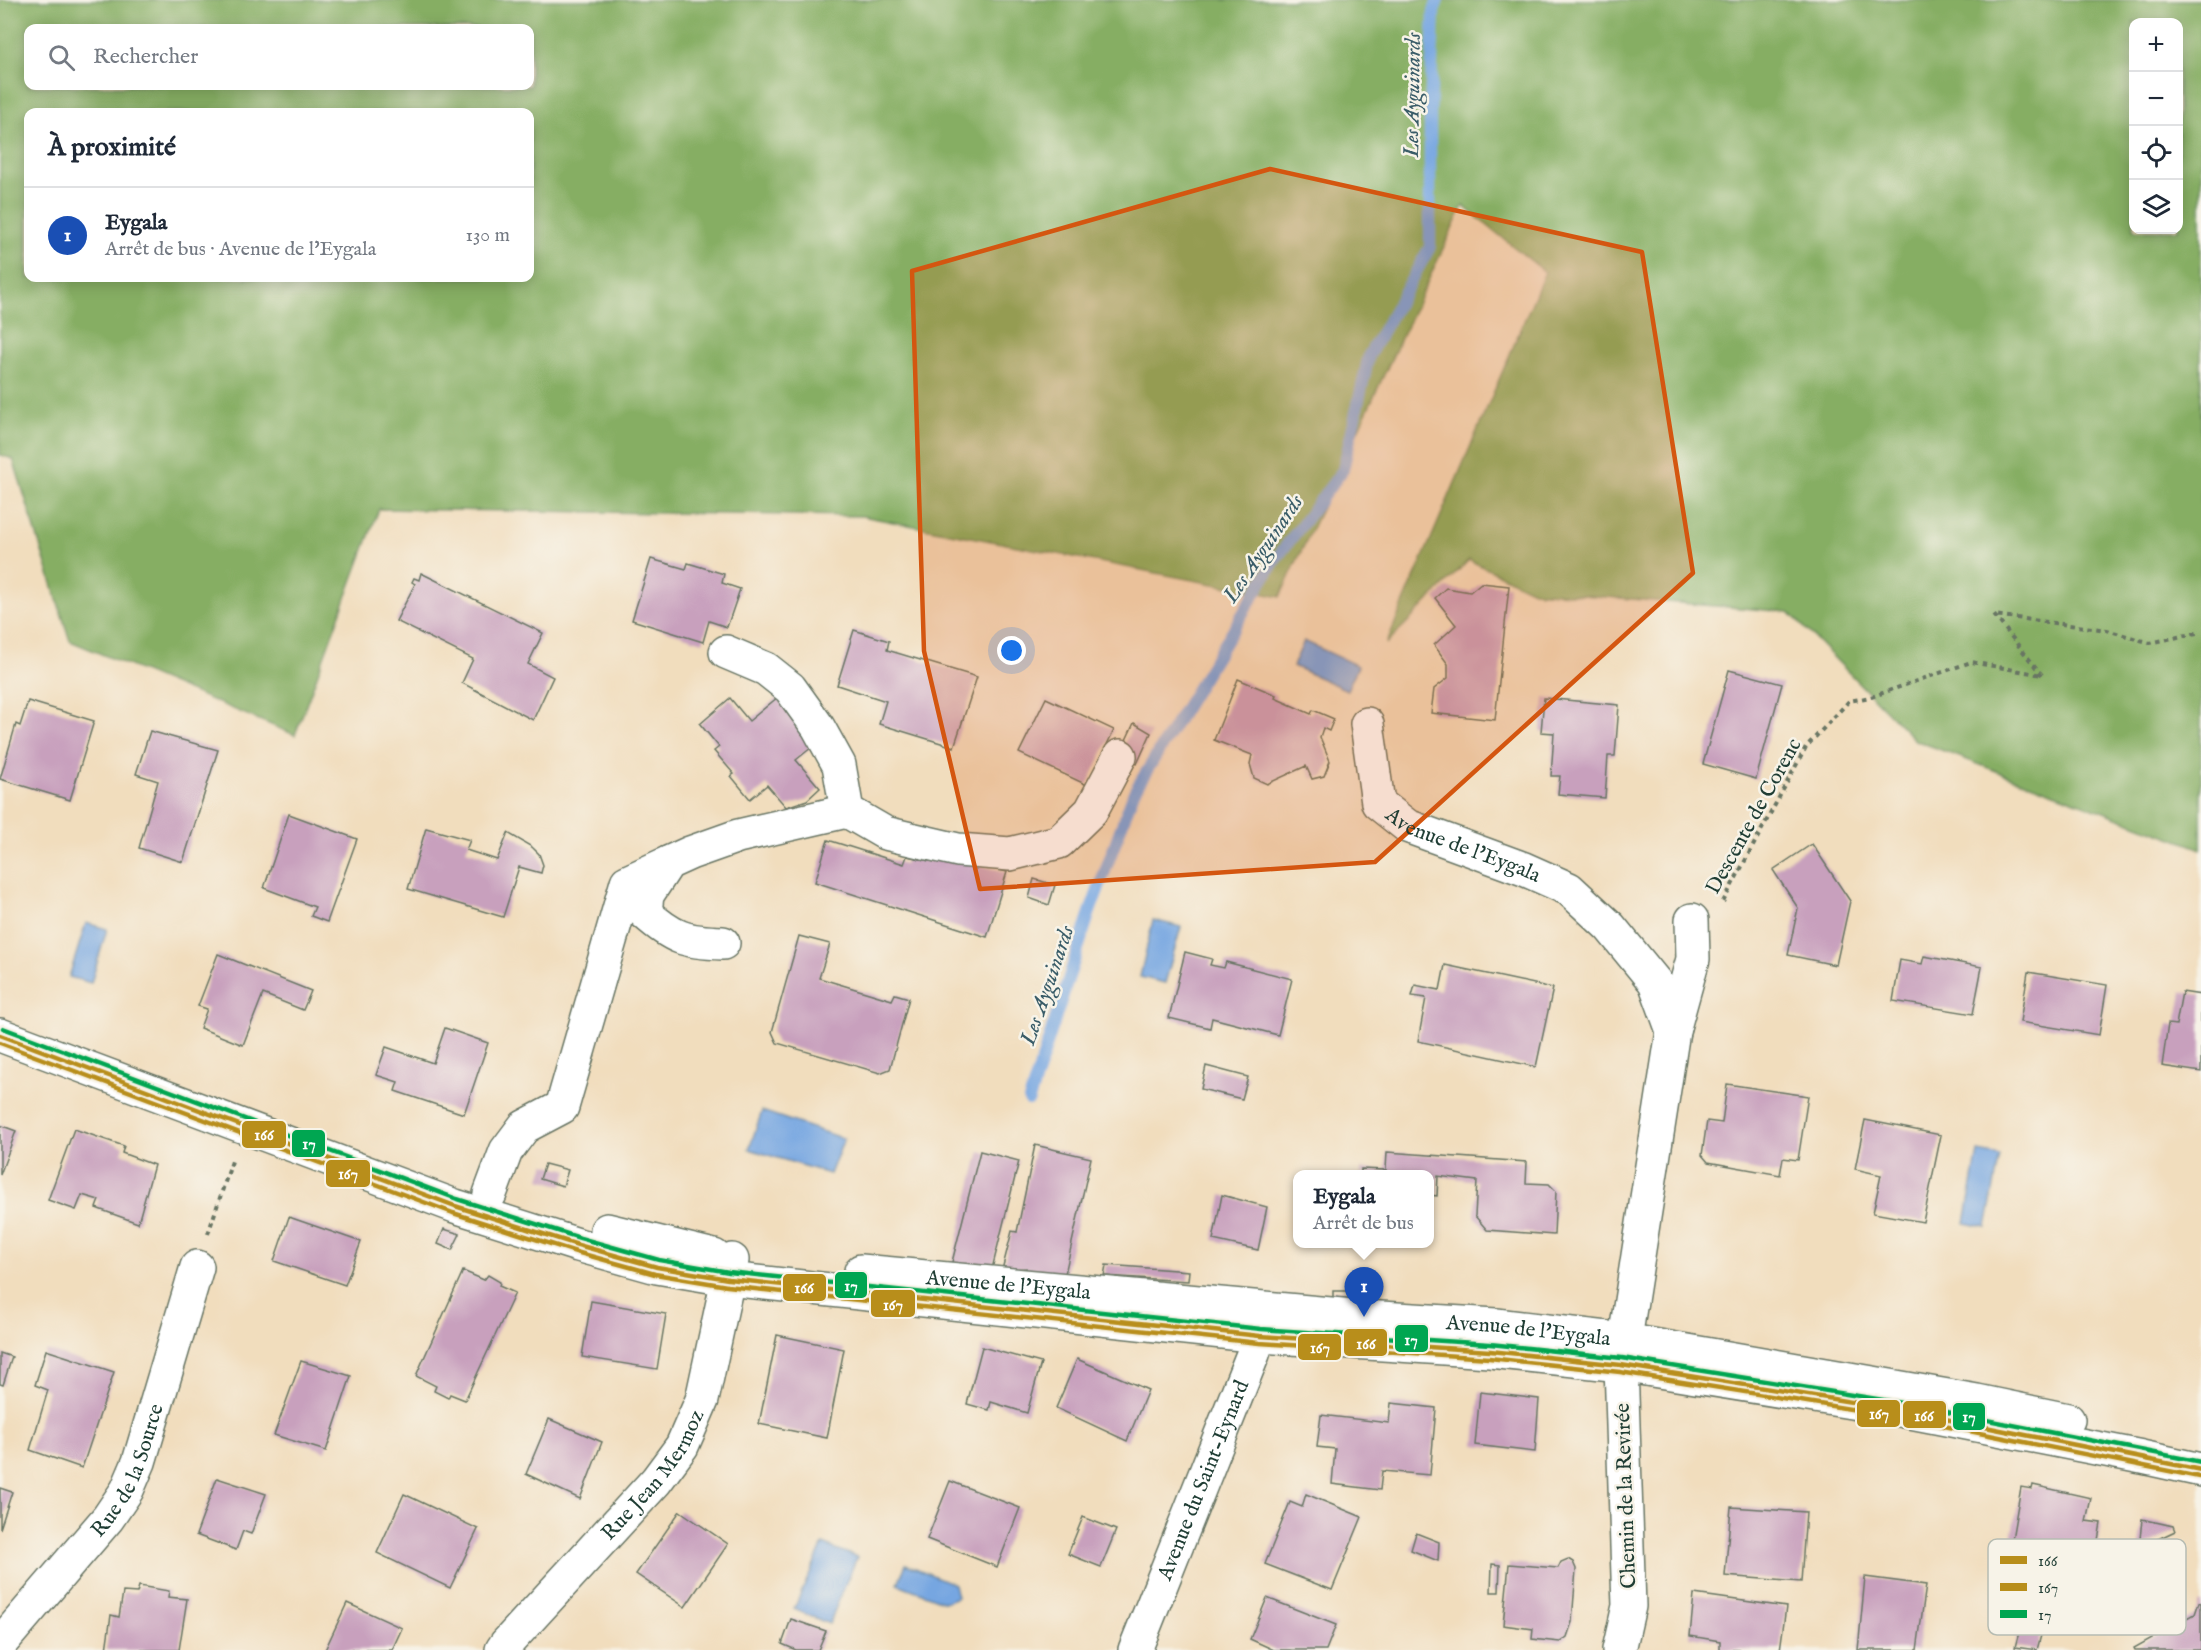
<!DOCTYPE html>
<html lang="fr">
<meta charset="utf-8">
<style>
:root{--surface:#fff;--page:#f6f6f7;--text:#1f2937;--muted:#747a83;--line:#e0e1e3;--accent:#7c3aed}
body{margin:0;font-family:"IM FELL English",serif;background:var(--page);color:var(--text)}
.controls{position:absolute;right:18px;top:18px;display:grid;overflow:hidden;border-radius:12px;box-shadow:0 3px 15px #0003}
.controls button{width:54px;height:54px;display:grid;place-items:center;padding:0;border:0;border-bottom:2px solid var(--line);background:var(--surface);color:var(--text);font:30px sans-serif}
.you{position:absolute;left:1012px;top:651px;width:21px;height:21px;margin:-15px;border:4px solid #fff;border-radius:50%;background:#1a73e8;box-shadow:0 0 0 9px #1a73e833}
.badge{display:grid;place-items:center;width:39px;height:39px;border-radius:50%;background:var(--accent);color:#fff;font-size:20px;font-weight:700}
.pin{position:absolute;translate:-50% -50px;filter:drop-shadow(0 2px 3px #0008)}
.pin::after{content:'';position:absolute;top:32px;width:21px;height:18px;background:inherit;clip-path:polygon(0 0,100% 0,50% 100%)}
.popup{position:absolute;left:1293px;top:1170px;width:141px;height:78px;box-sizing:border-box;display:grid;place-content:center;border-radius:12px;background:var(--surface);filter:drop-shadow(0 2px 4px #0005);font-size:20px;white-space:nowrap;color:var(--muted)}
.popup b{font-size:22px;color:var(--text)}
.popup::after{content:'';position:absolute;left:50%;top:100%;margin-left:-12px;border:12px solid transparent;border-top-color:var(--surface)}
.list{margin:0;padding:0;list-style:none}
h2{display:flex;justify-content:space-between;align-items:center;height:78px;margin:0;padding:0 24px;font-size:26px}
h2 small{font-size:20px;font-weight:400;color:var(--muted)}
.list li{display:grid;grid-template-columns:39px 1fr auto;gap:18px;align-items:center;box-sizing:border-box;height:96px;padding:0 24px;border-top:2px solid var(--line)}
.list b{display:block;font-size:22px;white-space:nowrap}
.list p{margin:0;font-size:20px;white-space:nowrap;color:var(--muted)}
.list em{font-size:20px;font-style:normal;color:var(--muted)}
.icon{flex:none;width:33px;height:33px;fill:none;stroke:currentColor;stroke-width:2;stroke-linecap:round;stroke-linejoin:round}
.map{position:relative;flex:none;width:2201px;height:1650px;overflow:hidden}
.search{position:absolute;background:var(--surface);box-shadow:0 3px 15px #0003;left:24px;top:24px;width:510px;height:66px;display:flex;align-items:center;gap:15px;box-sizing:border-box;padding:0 21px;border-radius:12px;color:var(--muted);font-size:22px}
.panel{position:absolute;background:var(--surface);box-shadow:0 3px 15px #0003;left:24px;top:108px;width:510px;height:174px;border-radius:12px}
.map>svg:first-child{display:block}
</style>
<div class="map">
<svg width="2201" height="1650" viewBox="0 0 2201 1650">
<rect width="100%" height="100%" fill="#f7f3e8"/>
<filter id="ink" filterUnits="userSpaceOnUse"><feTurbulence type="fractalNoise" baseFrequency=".0167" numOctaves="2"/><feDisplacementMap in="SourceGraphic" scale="12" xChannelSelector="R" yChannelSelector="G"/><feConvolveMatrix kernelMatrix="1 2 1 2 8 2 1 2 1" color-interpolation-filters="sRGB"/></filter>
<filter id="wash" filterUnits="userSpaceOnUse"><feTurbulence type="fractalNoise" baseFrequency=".008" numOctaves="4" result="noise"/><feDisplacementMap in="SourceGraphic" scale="24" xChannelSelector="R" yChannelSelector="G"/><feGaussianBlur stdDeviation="1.35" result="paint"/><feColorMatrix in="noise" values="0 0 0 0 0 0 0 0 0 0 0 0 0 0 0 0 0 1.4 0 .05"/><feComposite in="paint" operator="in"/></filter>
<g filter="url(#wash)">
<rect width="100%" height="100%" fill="#f1ddbd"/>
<path fill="#86ae64" stroke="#52764c" stroke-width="1.5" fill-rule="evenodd" d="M0,0h2201v849l-286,-109 -126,-128 -256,-21 -64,-31 -83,84 159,-372 -82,-66 -183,391 -418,-81 -483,-7 -84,226 -225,-94 -57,-182 -13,-4zM2134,22h44v208h-44zM28,28h502v58h-502zM28,112h502v166h-502z"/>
<g fill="#76a6e1" stroke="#4a728a" stroke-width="1.5">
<path d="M1304,641l54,25 -11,24 -54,-24z"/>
<path d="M1153,920l28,7 -16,56 -25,-6z"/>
<path d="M86,923l21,6 -16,54 -22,-6z"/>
<path d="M762,1111l82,28 -14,35 -81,-25z"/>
<path d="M1978,1152l22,4 -14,71 -21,-4z"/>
<path d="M823,1544l34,13 -28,67 -35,-15z"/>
<path d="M906,1564l48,20 3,13 -12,5 -47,-18z"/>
</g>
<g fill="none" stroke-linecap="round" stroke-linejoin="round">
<path stroke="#76a6e1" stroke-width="12" d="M1029,1100l61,-188 44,-120 142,-233 67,-89 26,-115 61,-108v-133l4,-103 4,-11"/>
</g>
<g id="blocks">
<g fill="#c8a0bd">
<path d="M651,559l35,10 2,-6 36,11 -2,9 18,6 -13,38 -18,-6 -6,21 -71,-22z"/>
<path d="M421,573l122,60 -15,31 25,13 -20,43 -71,-37 11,-24 -77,-38 19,-37 -3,-2 2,-4 5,2z"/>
<path d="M1481,583l28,3 -14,134 -64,-7 3,-24 14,-11v-14l-14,-19 22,-20 -21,-27 11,-10 24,4z"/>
<path d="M854,630l35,11 -2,9 90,27 -23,70 -75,-23 7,-23 -49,-16z"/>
<path d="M1729,670l53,14 -26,95 -53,-15z"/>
<path d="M1238,679l38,16 -1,3 36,16 2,-4 21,9 -5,12 -6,-3 -3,9 10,24 -6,15 -12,3 -6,-13 -39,18 -13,-6 -4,-14 2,-9 -38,-15z"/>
<path d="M778,697l39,46 -21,17 24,28 -13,12 -21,7 -19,-22 -17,14 -19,-23 3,-2 -20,-23 5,-4 -19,-23 30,-26 19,23z"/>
<path d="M1046,698l68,32 -27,55 -68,-32z"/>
<path d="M1544,698l75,7 -4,51h-7l-3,42 -47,-4 2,-18h-9l3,-43 -13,-1z"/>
<path d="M28,701l66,20 -24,79 -70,-21 16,-55 4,2z"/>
<path d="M1134,723l17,10 -14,31 -18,-9z"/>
<path d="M150,731l68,19 -35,112 -44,-14 19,-67 -22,-7z"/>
<path d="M289,814l68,25 -30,83 -16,-6 4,-9 -51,-19z"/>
<path d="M426,828l44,12 -4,10 31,10 11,-27 24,14 7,7 4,11 -2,8 -22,-6 -16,50 -95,-28z"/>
<path d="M828,840l76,24 3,-8 23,5 2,-8 75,19 -20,65 -172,-55z"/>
<path d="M1812,844l38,57 -14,64 -48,-10 10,-47 -25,-38z"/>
<path d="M1034,879l21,6 -6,20 -20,-7z"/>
<path d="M799,936l31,8 -11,34 73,22 3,-6 14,4 -19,71 -10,4 -103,-30 -5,-11z"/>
<path d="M1185,952l27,7 -2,6 14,3 2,-6 66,17 -14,56 -66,-17 -2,10 -41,-10z"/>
<path d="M218,954l93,37 -8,19 -40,-16 -20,51 -43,-17 7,-19 -9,-3z"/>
<path d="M1924,956l58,11 -9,47 -80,-13 7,-41 22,4z"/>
<path d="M1445,965l108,23 -17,79 -118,-26 8,-43 -14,-2 3,-11 25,5z"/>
<path d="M2028,972l79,13 -8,50 -79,-13z"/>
<path d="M2182,992l19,3v77l-39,-6 6,-42 8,1z"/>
<path d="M445,1028l43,15 -24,71 -69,-23 3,-9 -22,-7 10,-28 47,16z"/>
<path d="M1206,1066l42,11 -6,22 -41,-10z"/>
<path d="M1727,1084l81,12 -10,64 -15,-2 -3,17 -72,-13 -6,-7 5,-34 15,2z"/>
<path d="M1865,1120l76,15 -18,87 -50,-9 8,-38 -26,-6z"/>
<path d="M0,1125l16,6 -16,44z"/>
<path d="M74,1129l50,17 -2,7 32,12 -16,58 -42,-15 3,-8 -17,-5 -6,15 -28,-10z"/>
<path d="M1035,1145l56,13 -26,116 -40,-2 1,-4 -24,2 10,-39 5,1z"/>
<path d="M980,1151l39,10 -28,112 -40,-7z"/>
<path d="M1387,1152l140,10 -1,21 23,1 7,7 -2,44 -67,-5 -12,-14 2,-35 -39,-5 -1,20 -7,-1v-21h-69v-5l25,1z"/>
<path d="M545,1164l23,6 -5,16 -23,-7z"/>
<path d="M1222,1195l45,12 -9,43 -45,-10z"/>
<path d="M289,1217l72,25 -16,43 -71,-24z"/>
<path d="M444,1229l16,5 -8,16 -14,-6z"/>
<path d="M1106,1265l83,6 -1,10 -84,-5z"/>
<path d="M463,1271l21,9 4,-5 12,7 -1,4 16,7 -50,107 -15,-6 -2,4 -14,-7 2,-5 -20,-10z"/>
<path d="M1333,1291h24l-1,9 -23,-1z"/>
<path d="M591,1301l75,13 -9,55 -75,-12z"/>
<path d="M777,1335l67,14 -17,89 -68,-14z"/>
<path d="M982,1347l59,16 -14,50 -36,-11 -2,8 -22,-6z"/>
<path d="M46,1350l68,22 -32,96 -52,-18 18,-60 -13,-5z"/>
<path d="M0,1353l12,4 -9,28 -3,-1z"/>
<path d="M1077,1359l71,31 -21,51 -71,-33z"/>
<path d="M301,1361l50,15 -25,75 -52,-16z"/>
<path d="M1480,1392l59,7 -4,53 -60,-7z"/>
<path d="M1391,1403l45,5 -6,67 -48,-4 -2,19 -48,-6 3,-35 -18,-2 4,-32 68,8z"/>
<path d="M549,1419l53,23 -22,57 -54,-25z"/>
<path d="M217,1478l49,16 -15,40 -8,-3 -7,19 -40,-15z"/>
<path d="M950,1481l70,27 -23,59 -70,-28z"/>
<path d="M2033,1485l58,13 -5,23 15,2 -6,35 -84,-13 10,-58 11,2z"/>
<path d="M0,1488l12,4 -12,37z"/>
<path d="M404,1494l74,35 -28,59 -73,-35z"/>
<path d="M1306,1494l56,23 -30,73 -67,-26 25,-62 12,5z"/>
<path d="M1731,1507l75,5 -5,70 -76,-6z"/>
<path d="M680,1511l48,33 -43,63 -49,-33z"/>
<path d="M1083,1517l33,13 -15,37 -33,-13z"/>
<path d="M2142,1519l31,7 2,5 -36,17z"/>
<path d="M1416,1533l23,9 -1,19 -27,-11z"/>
<path d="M1568,1559l5,3 3,7 -4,53 -5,15 -7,5 -28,-3 1,-10 -30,-4 6,-61 49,4 3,-6z"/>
<path d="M2134,1559l9,15 -3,10 -70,36 -9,-15 -5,3 -6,-7z"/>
<path d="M1492,1564l8,1 -1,27h-8z"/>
<path d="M1865,1577l61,8 -9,65h-59z"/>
<path d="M139,1586l30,5 -1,6 19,2 -8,51h-73l5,-35 8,2 4,-25 14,1z"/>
<path d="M1694,1594l92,13 -6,43h-60v-9l-30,-5z"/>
<path d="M1267,1598l69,27 -10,25h-52l-24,-11z"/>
<path d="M2199,1602l2,1v47h-66l-1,-2 61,-34z"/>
<path d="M347,1603l55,25 -10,22h-67z"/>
<path d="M2025,1610l21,7 -9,33 -22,-3z"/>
<path d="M791,1619l35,12 -8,19h-22l-14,-6z"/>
</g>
</g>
</g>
<g filter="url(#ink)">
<use href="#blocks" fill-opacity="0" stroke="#687564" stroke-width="1.5"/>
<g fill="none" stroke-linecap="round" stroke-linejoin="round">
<defs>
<g id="minor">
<path d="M726,652l40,17 24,19 28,39 21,38 8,46 38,22 73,17 52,4 49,-12 32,-31 29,-55"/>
<path id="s1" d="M1367,724l11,79 29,23 117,43 45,20 41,38 45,55 18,49"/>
<path d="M723,943c-38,-1 -50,-5 -78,-30l2,-18 21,-32 22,-10 48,-17 109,-25"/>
<path d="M0,1035l455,171 123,39 79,22 71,12 532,57 230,15 131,14 274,44 247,48 59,13"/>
<path d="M490,1194l16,-43 18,-24 38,-20 65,-225 41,-19"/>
<path d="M607,1230l107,26"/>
<path id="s2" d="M861,1271l503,46 132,8 128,15 353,61 91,19"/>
<path id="s3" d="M0,1644l108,-126 19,-28 12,-28 58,-195"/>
<path id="s4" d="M502,1650l4,-6 150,-163 26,-35 20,-46 30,-140"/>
<path id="s5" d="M1135,1650l118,-296 12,-38"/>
<path d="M1619,1650l10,-44 -8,-241 52,-334 20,-72 -1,-39"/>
</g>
</defs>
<use href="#minor" stroke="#687564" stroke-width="36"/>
<g stroke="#687564" stroke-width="4" stroke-dasharray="4.5 4.5" stroke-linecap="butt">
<path d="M2042,675l-48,-60 113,15 43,13 51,-11"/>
<path d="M1723,902l83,-155 43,-46 22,-4 100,-35 71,13"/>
<path d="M208,1234l24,-73"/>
</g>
<use href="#minor" stroke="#fff" stroke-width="33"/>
<defs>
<path id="bus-1" d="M0,1035l455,171 123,39 79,22 71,12 532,57 230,15 131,14 274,44 306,61"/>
<path id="bus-2" d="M0,1043l453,170 123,39 79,22 72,12 532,57 230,15 131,14 274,44 305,61"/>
<path id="bus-3" d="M3,1028l454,171 123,39 79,22 70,12 532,57 229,15 132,14 274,44 305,60"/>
</defs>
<use href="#bus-1" stroke="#f7f3e8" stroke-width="9"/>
<use href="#bus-2" stroke="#f7f3e8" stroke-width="9"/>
<use href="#bus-3" stroke="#f7f3e8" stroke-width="9"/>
<use href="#bus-1" stroke="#b88e1b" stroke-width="4.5"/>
<use href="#bus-2" stroke="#b88e1b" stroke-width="4.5"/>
<use href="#bus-3" stroke="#00a651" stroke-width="4.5"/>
</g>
</g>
<path fill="#d45610" fill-opacity="0.2" stroke="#d45610" stroke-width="4.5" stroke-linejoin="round" d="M1270,169l372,83 51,321 -318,289 -395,27 -56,-238 -12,-380z"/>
<g text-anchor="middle" stroke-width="5" stroke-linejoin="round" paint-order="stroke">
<g font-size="21" fill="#1f3d34" stroke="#f7f3e8">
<text transform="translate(1753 816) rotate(-61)" y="7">Descente de Corenc</text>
<text dy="7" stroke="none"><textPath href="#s1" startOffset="176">Avenue de l'Eygala</textPath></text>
<text dy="7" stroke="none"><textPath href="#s2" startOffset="148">Avenue de l'Eygala</textPath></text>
<text dy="7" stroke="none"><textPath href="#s2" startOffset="670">Avenue de l'Eygala</textPath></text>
<text dy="7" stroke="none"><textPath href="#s3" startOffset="218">Rue de la Source</textPath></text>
<text dy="7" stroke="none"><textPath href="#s4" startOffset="232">Rue Jean Mermoz</textPath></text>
<text dy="7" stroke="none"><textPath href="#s5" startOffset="183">Avenue du Saint-Eynard</textPath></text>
<text transform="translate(1625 1496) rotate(-92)" y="7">Chemin de la Revirée</text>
</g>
<g font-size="22" font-style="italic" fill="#395c68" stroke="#f7f3e8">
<text transform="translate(1411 95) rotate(-89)" y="8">Les Ayguinards</text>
<text transform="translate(1262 548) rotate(-56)" y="8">Les Ayguinards</text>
<text transform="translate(1046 985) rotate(-71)" y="8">Les Ayguinards</text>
</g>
</g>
<rect x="1988" y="1539" width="198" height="96" rx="9" fill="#f7f3e8" stroke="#b6bcb2" stroke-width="1.5"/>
<rect x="2000" y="1556" width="27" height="8" fill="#b88e1b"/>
<rect x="2000" y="1583" width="27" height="8" fill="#b88e1b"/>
<rect x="2000" y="1610" width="27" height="8" fill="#00a651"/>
<g font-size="16" fill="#1f3d34">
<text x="2038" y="1566">166</text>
<text x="2038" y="1593">167</text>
<text x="2038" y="1620">17</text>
</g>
<g stroke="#f7f3e8" stroke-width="2">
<rect x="241" y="1120" width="46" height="29" rx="6" fill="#b88e1b"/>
<rect x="291" y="1129" width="35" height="29" rx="6" fill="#00a651"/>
<rect x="325" y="1159" width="46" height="29" rx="6" fill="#b88e1b"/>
<rect x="834" y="1271" width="34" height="28" rx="6" fill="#00a651"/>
<rect x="782" y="1273" width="45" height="29" rx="6" fill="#b88e1b"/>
<rect x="870" y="1289" width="46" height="29" rx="6" fill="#b88e1b"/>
<rect x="1394" y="1324" width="35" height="29" rx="6" fill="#00a651"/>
<rect x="1343" y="1328" width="45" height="29" rx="6" fill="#b88e1b"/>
<rect x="1297" y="1333" width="45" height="28" rx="6" fill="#b88e1b"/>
<rect x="1856" y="1399" width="45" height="29" rx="6" fill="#b88e1b"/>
<rect x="1902" y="1400" width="45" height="29" rx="6" fill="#b88e1b"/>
<rect x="1952" y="1402" width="34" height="29" rx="6" fill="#00a651"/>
</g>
<g font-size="16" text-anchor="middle" font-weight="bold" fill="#fff">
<text x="264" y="1140">166</text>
<text x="309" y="1149">17</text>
<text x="348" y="1179">167</text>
<text x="851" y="1291">17</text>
<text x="804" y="1293">166</text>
<text x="893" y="1310">167</text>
<text x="1411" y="1345">17</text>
<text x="1366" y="1349">166</text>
<text x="1320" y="1353">167</text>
<text x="1879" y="1419">167</text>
<text x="1924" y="1421">166</text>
<text x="1969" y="1422">17</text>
</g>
</svg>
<div class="controls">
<button>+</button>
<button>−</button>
<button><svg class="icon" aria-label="locate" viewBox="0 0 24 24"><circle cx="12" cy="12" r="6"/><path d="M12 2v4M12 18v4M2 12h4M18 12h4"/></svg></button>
<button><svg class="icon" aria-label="layers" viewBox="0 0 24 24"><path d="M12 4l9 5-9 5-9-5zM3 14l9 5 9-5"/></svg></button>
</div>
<div class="you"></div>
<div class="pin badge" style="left:1364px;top:1317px;background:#1a4fb4">1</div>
<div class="popup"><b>Eygala</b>Arrêt de bus</div>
<div class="search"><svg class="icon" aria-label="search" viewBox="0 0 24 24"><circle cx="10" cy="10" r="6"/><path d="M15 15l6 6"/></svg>Rechercher</div>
<section class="panel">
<h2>À proximité<small></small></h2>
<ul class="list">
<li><span class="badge" style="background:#1a4fb4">1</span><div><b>Eygala</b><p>Arrêt de bus · Avenue de l'Eygala</p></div><em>130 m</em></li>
</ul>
</section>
</div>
